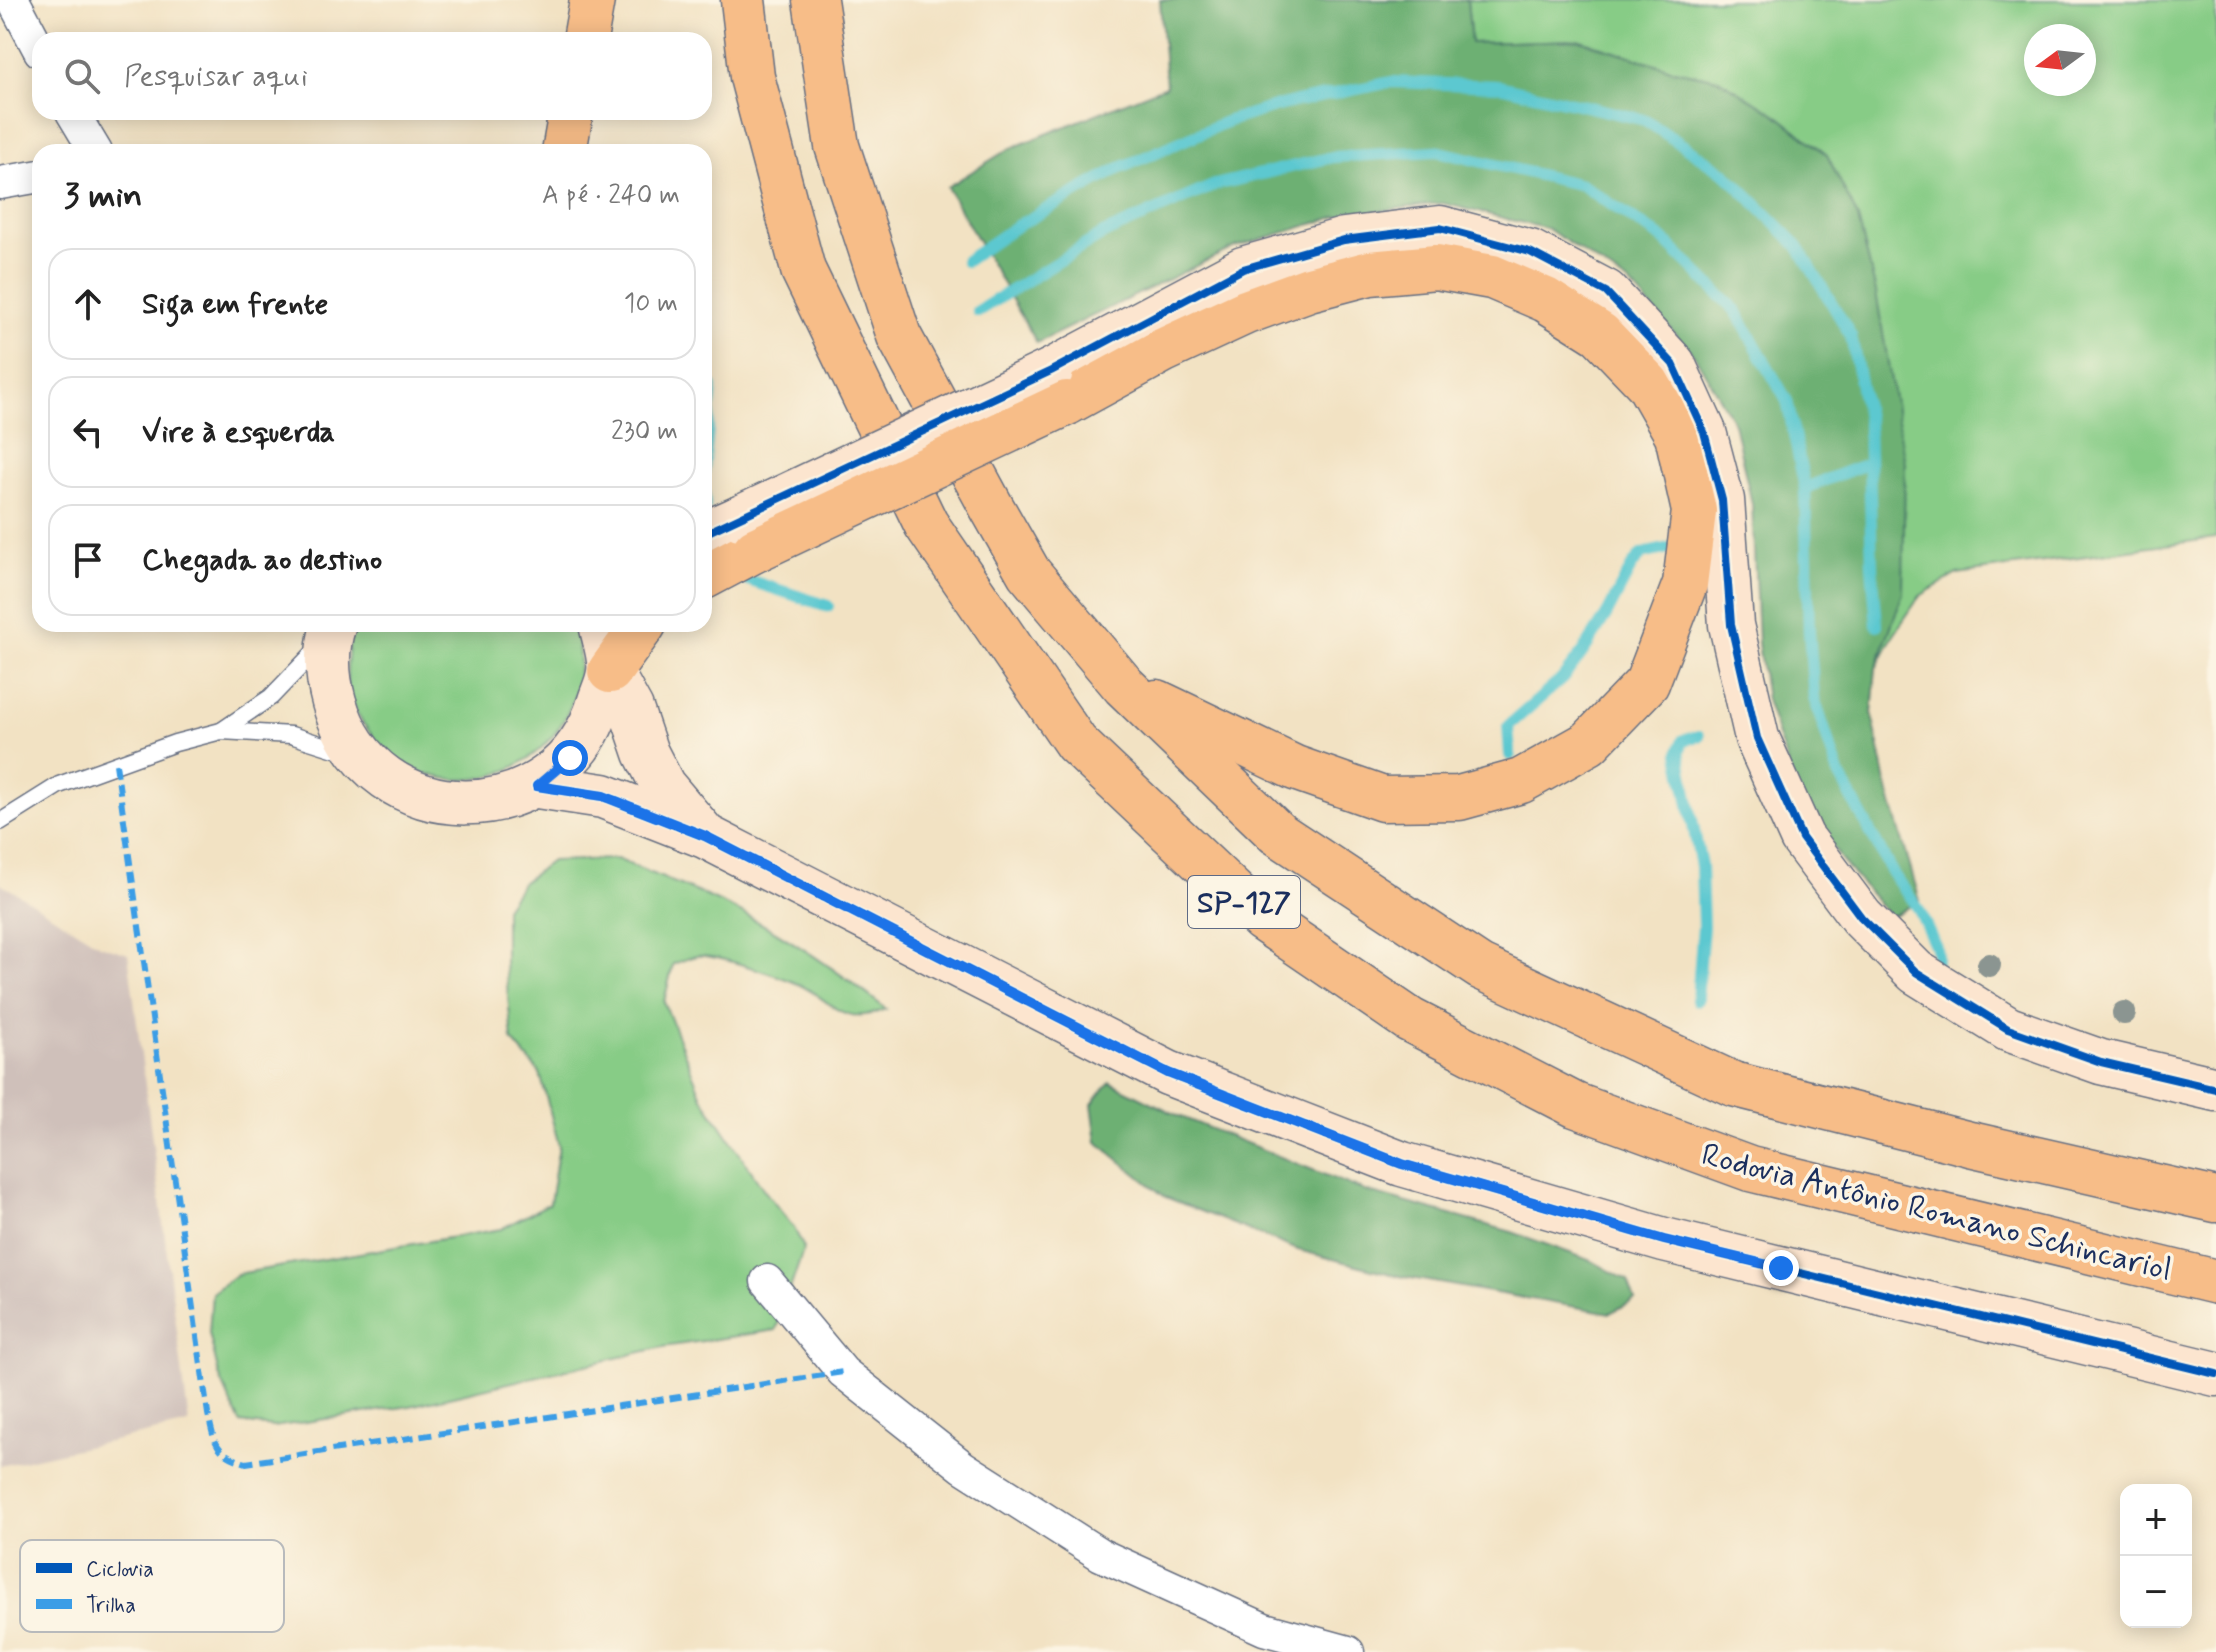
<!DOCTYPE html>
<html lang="pt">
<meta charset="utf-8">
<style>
:root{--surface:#fff;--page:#f6f6f6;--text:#222;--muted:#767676;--line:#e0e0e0}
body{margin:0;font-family:Mynerve,sans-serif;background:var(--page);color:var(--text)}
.controls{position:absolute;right:24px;bottom:24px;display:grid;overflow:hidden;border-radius:16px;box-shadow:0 4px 20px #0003}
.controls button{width:72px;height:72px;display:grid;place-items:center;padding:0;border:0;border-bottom:2px solid var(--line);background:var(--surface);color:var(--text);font:40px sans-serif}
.compass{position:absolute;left:2024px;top:24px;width:72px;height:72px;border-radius:50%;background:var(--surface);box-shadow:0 4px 20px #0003;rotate:255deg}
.stop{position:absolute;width:24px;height:24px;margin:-18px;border:6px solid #1a73e8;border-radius:50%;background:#fff}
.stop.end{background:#1a73e8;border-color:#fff;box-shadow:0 2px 8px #0008}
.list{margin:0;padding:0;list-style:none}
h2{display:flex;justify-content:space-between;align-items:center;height:104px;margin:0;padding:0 32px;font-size:34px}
h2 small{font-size:26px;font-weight:400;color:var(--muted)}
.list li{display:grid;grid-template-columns:52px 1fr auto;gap:24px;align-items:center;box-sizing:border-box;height:112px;margin:0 16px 16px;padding:0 16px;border:2px solid var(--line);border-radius:24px}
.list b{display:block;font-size:30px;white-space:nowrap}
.list em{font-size:26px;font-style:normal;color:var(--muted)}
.icon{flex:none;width:44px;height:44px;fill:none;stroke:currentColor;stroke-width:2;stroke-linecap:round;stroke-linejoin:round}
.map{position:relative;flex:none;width:2216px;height:1652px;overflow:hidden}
.search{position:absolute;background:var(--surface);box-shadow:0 4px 20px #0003;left:32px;top:32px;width:680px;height:88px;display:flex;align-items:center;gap:20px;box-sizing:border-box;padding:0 28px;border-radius:24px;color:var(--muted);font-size:30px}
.panel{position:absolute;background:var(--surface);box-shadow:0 4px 20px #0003;left:32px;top:144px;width:680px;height:488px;border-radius:24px}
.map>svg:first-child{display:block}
</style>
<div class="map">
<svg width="2216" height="1652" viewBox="0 0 2216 1652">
<rect width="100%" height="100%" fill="#fcf5e5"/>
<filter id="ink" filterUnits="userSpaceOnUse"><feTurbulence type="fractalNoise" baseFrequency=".0125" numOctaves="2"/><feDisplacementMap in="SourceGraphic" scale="16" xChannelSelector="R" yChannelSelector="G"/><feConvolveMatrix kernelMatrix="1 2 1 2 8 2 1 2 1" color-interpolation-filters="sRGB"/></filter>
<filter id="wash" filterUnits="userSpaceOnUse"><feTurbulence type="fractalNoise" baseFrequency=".006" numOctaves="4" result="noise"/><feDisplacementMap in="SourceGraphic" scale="32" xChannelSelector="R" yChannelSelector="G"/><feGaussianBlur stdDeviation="1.8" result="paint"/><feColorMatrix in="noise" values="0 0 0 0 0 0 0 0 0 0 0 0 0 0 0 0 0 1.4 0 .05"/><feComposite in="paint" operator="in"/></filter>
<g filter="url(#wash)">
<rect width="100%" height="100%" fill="#f2e2c3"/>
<path fill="#cfc0ba" d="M0,883l100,62 28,9 61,470 -189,42z"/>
<g fill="#87cc86" stroke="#517e72" stroke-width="2" fill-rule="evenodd">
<path d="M1467,0h749v538l-259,36 -37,22 -26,38 -18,34 27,-75 -76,-438 -53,-42 -56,-34 -44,-9 -94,-30 -109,3zM2036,36h48v48h-48z"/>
<path d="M351,624h222c38,119 -107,209 -194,119 -14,-15 -26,-32 -31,-52 -4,-17 2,-48 3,-67z"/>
<path d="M617,859c41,18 85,33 125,54 51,27 99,60 144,96 -46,19 -52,-8 -88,-25 -18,-8 -84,-30 -101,-28 -8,1 -16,6 -24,8l-9,38 38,95 62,93 30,38 10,20 -28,82 -113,17 -253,59 -137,21 -33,-4 -21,-48 -10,-42 3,-40 25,-19 264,-45 49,-26 9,-57 -19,-73 -28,-33 -7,-77v-55l17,-25 29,-22z"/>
</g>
<g fill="#6db073" stroke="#447068" stroke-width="2">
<path d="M1160,0h307l4,43 109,-3 94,30 44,9 56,34 53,42 31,63 18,74 29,171 -2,130 -27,75 -4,46 14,69 34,118 -30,16 -48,-56 -47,-74 -29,-87 -8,-57 -6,-139 -18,-81 -39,-67 -64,-71 -83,-56 -106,-26 -103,13 -104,31 -198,96 -90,-156 62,-38 157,-63z"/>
<path d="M1110,1082l69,34 186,75 147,41 80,29 36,20 7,19 -25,13 -211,-37 -101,-26 -133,-53 -68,-55 -5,-38z"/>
</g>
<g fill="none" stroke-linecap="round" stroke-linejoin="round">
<g stroke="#5bc8d0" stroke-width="12">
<path d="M966,261l49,-34 103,-58 110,-48 53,-16 110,-23 108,4 146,34 81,54 72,72 53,90 17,87 4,143 5,59"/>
<path d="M978,311l125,-77 112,-49 118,-28 103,-6 146,34 81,54 73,72 51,90 18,87 4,143 5,67 25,76 55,102 24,32 18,39 1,11 -7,15"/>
<path d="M704,471l8,-84"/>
<path d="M1805,488l64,-25"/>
<path d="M704,493l1,13"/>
<path d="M740,568l5,11 83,27"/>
<path d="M1510,755l-2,-29 54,-47 21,-27 23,-36 26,-50 10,-12 41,-9"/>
<path d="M1697,1000l6,-73 -2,-61 -22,-113 4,-13 16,-4"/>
</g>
</g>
</g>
<g filter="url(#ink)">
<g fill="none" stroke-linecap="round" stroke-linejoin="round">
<defs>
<g id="lane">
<path d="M221,731l50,-34 49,-51"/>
<path d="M0,822l59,-37 116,-42 46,-12 70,4 60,19"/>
</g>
<g id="street">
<path d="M13,0l27,51"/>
<path d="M72,112l24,40"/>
<path d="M0,183l40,-7"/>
<path d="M767,1281l76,91 120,95 138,88 163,74 84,23"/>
</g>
<g id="secondary">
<path d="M1051,371l192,-102 101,-29 96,-12 90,24 76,40 67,72 31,68 18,68 9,125 26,113 45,100 59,79 55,55 92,57 93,33 115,27"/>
<path d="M704,534l36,-16"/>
<path d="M334,624c-9,25 -7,53 0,78 38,135 226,133 266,-1 3,-9 8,-19 9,-29 2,-14 -5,-34 -8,-48"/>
<path d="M610,671l21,38 15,44 17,33 38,45"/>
<path d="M537,786l66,10 102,40 463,237 234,91 262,76 552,134"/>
</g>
<g id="highway">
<path d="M743,0l9,77 51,193 123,254 150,219 186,176 148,101 165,85 175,64 466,113"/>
<path d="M815,0l22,146 62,190 93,172 37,65 95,113 153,147 203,134 253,117 237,60 246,56"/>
<path d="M585,40l7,-40"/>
<path d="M564,152l7,-40"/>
<path d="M1067,403l97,-53 82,-38 63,-23 61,-16 66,-6 56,10 54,23 54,34 48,50 29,51 17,76 -9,73 -38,99 -58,60 -68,38 -62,17 -76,1 -88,-31 -138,-66"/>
<path d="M704,577l51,-27"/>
<path d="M610,671l34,-47"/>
</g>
</defs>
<use href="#lane" stroke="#666e81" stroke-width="19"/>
<use href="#street" stroke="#666e81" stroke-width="35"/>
<use href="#secondary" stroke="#666e81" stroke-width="47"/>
<use href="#highway" stroke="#666e81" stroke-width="47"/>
<use href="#lane" stroke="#fff" stroke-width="16"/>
<use href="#street" stroke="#fff" stroke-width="32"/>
<use href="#secondary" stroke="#fce5cf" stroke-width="44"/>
<use href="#highway" stroke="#f7bd88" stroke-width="44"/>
<defs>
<path id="secondary-bridge" d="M740,518l311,-147"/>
<path id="highway-bridge" d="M755,550l312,-147"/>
</defs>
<use href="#secondary-bridge" stroke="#666e81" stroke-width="47" stroke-linecap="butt"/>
<use href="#highway-bridge" stroke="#666e81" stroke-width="47" stroke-linecap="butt"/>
<use href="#secondary-bridge" stroke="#fce5cf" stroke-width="44"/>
<use href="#highway-bridge" stroke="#f7bd88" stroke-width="44"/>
<path stroke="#3b9de6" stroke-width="6" stroke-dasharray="12 6" stroke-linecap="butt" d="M116,764l92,650c7,30 7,39 38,49l597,-91"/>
<defs>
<g id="cycleway">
<path d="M704,534l347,-163 192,-102 101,-29 96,-12 90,24 76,40 67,72 31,68 18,68 9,125 26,113 45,100 59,79 55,55 92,57 93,33 115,27"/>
<path d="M537,786l66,10 102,40 463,237 234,91 262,76 552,134"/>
</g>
</defs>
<use href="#cycleway" stroke="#fcf5e5" stroke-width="13"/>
<use href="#cycleway" stroke="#0057b8" stroke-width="8"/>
</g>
<g fill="#8b9591">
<circle cx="1989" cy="965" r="12"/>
<circle cx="2124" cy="1013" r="12"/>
</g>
</g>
<g fill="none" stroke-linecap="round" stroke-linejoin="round" filter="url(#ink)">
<path stroke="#1a73e8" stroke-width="10" d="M570,758l-33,28 66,10 102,40 463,237 234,91 262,76 117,28"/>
</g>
<g text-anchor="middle" stroke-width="7" stroke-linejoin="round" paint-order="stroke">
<rect fill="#fcf5e5" stroke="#5e6a86" stroke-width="2" x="1188" y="876" width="112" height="52" rx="6"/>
<g font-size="30" font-weight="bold" fill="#1b2f5e">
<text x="1244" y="912">SP-127</text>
</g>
<g font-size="32" fill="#1b2f5e" stroke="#fcf5e5">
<text transform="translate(1937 1211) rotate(14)" y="11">Rodovia Antônio Romano Schincariol</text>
</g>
</g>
<rect x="20" y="1540" width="264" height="92" rx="12" fill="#fcf5e5" stroke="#b8babc" stroke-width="2"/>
<rect x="36" y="1563" width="36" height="10" fill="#0057b8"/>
<rect x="36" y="1599" width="36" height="10" fill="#3b9de6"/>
<g font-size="22" fill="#1b2f5e">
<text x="86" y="1576">Ciclovia</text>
<text x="86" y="1612">Trilha</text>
</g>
</svg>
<div class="controls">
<button>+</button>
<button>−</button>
</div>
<svg class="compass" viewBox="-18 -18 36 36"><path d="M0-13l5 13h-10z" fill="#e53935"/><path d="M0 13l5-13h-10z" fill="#767676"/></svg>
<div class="stop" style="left:570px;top:758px"></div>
<div class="stop end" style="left:1781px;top:1268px"></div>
<div class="search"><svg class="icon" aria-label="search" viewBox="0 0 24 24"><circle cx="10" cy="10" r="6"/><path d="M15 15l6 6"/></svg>Pesquisar aqui</div>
<section class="panel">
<h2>3 min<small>A pé · 240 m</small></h2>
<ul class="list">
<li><svg class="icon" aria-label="ahead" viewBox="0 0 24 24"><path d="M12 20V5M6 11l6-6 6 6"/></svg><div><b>Siga em frente</b></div><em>10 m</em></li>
<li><svg class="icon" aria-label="left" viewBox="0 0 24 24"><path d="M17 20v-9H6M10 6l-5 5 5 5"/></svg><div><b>Vire à esquerda</b></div><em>230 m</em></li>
<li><svg class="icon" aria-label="arrive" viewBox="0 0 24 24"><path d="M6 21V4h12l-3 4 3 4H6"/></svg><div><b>Chegada ao destino</b></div></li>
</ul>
</section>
</div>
